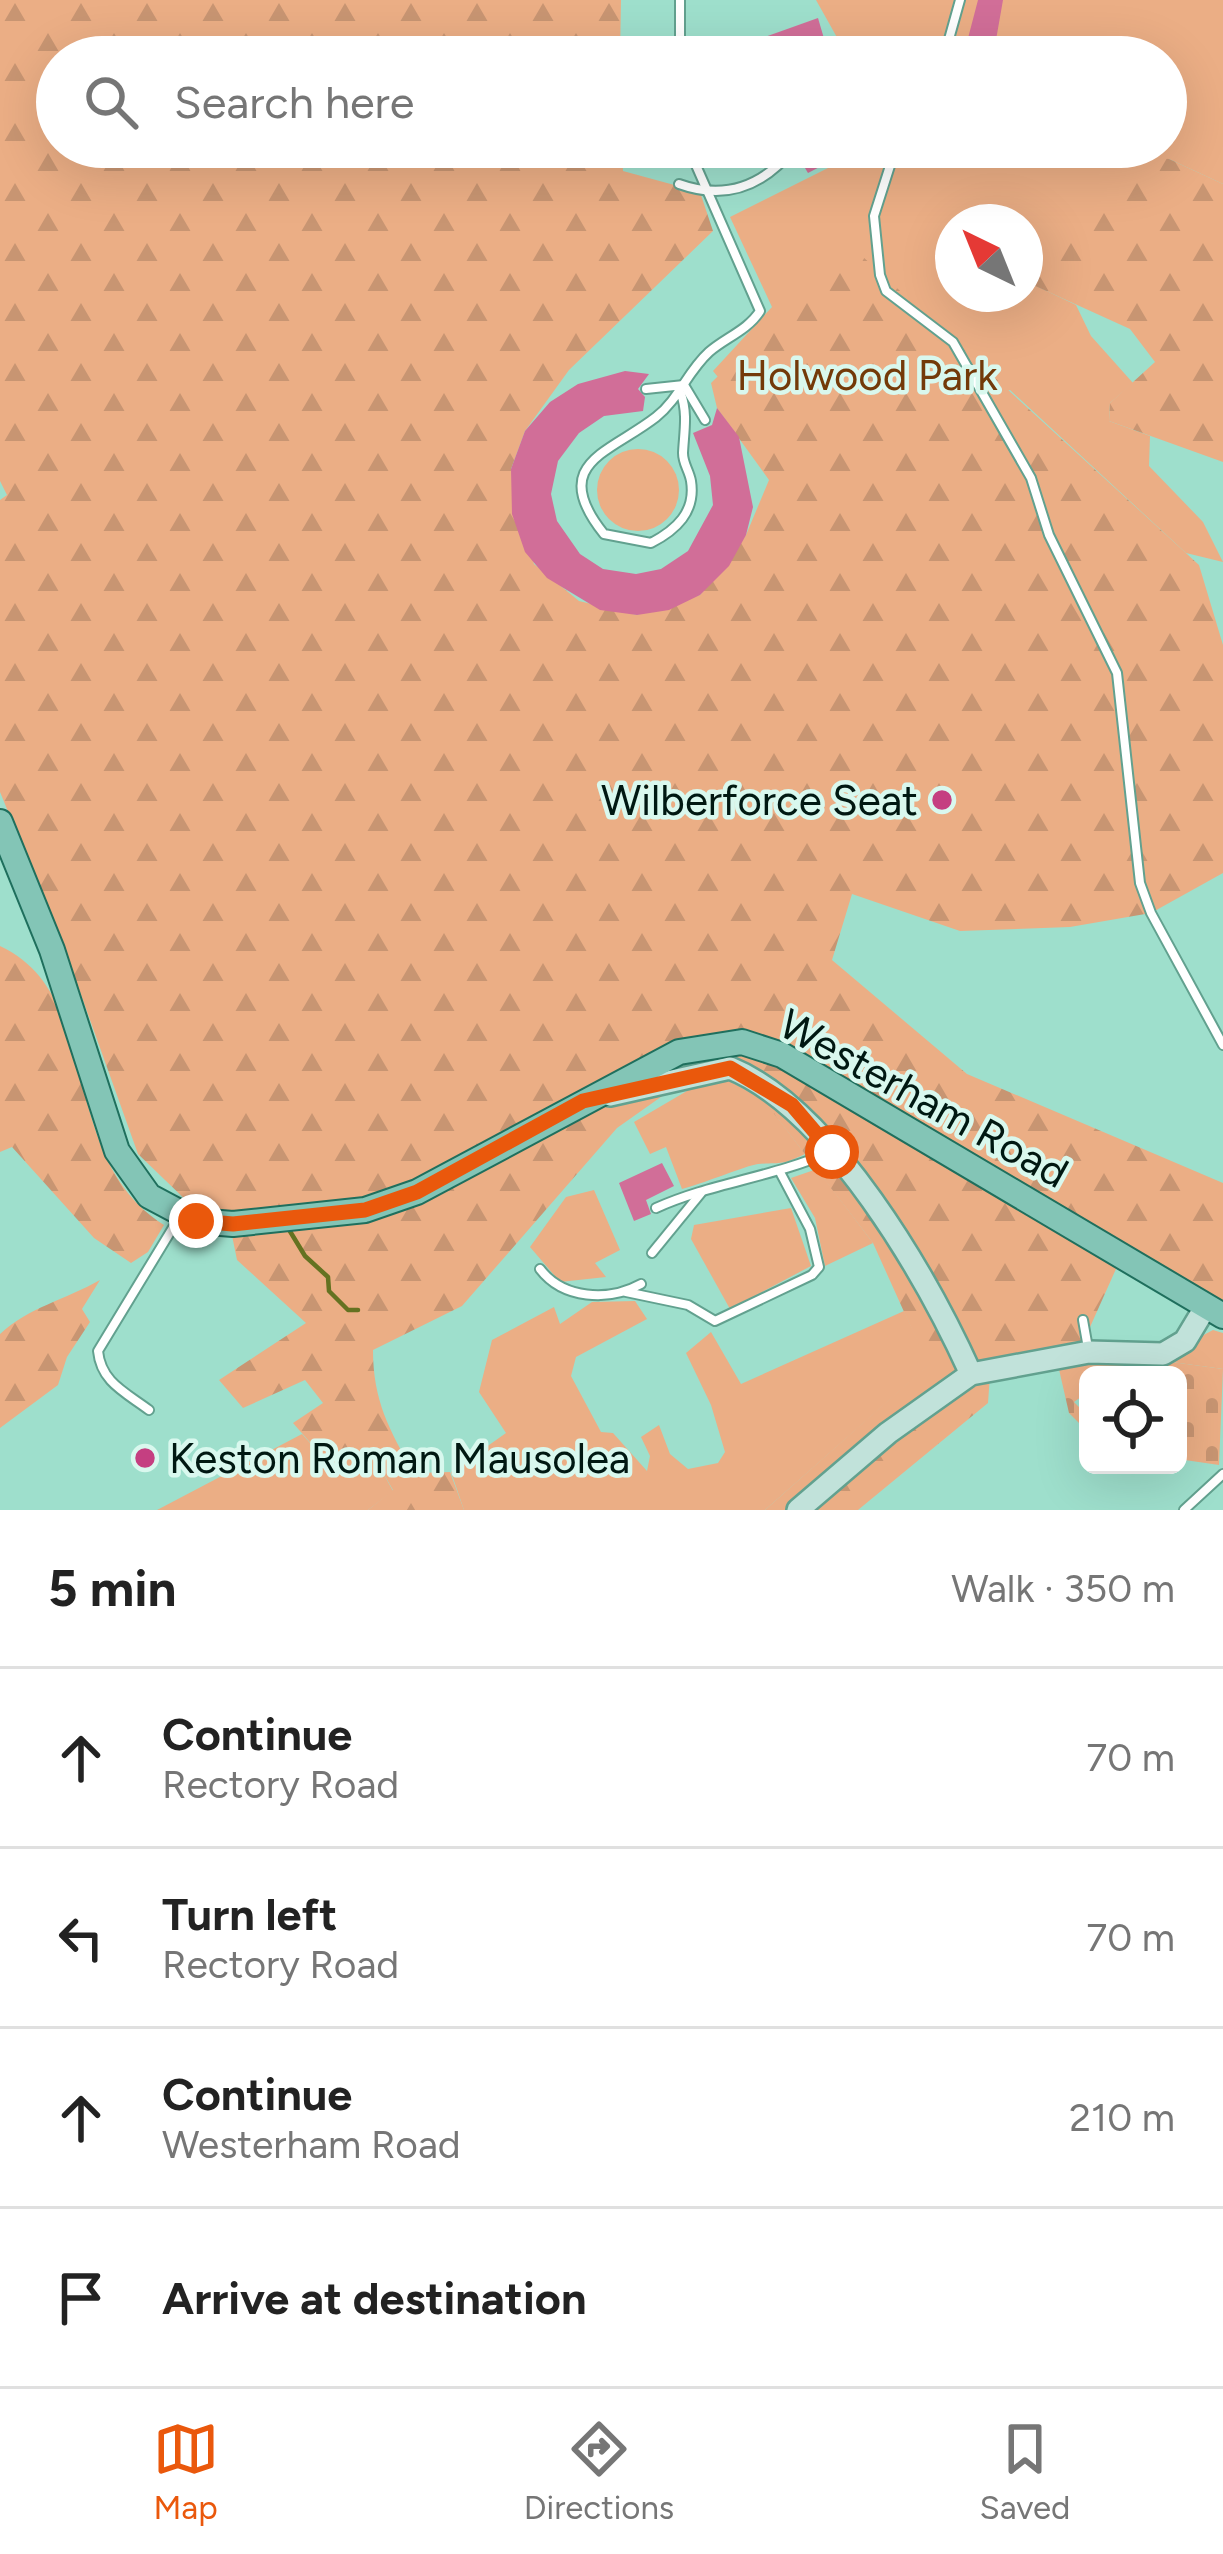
<!DOCTYPE html>
<meta charset="utf-8">
<style>
:root{--surface:#fff;--page:#f2f2f2;--text:#222;--muted:#767676;--line:#e0e0e0;--accent:#ea580c}
body{margin:0;font-family:Figtree,sans-serif;background:var(--page);color:var(--text)}
.controls{position:absolute;right:36px;bottom:36px;display:grid;overflow:hidden;border-radius:18px;box-shadow:0 12px 48px #0002}
.controls button{width:108px;height:108px;display:grid;place-items:center;padding:0;border:0;border-bottom:3px solid var(--line);background:var(--surface);color:var(--text);font:60px sans-serif}
.compass{position:absolute;left:935px;top:204px;width:108px;height:108px;border-radius:50%;background:var(--surface);box-shadow:0 12px 48px #0002;rotate:317deg}
.stop{position:absolute;width:36px;height:36px;margin:-27px;border:9px solid #ea580c;border-radius:50%;background:#fff}
.stop.end{background:#ea580c;border-color:#fff;box-shadow:0 3px 12px #0008}
.list{margin:0;padding:0;list-style:none}
h2{display:flex;justify-content:space-between;align-items:center;height:156px;margin:0;padding:0 48px;font-size:51px}
h2 small{font-size:39px;font-weight:400;color:var(--muted)}
.list li{display:grid;grid-template-columns:78px 1fr auto;gap:36px;align-items:center;box-sizing:border-box;height:180px;padding:0 48px;border-top:3px solid var(--line)}
.list b{display:block;font-size:45px;white-space:nowrap}
.list p{margin:0;font-size:39px;white-space:nowrap;color:var(--muted)}
.list em{font-size:39px;font-style:normal;color:var(--muted)}
.icon{flex:none;width:66px;height:66px;fill:none;stroke:currentColor;stroke-width:2;stroke-linecap:round;stroke-linejoin:round}
.map{position:relative;flex:none;width:1223px;height:1510px;overflow:hidden}
.search{position:absolute;background:var(--surface);box-shadow:0 12px 48px #0002;left:36px;right:36px;top:36px;height:132px;display:flex;align-items:center;gap:30px;box-sizing:border-box;padding:0 42px;border-radius:66px;color:var(--muted);font-size:45px}
.sheet{height:876px;background:var(--surface)}
nav{display:flex;justify-content:space-around;align-items:center;box-sizing:border-box;height:168px;border-top:3px solid var(--line);background:var(--surface);font-size:33px;color:var(--muted)}
nav a{display:grid;justify-items:center;gap:6px}
nav .on{color:var(--accent)}
.map>svg:first-child{display:block}
</style>
<div class="map">
<svg width="1223" height="1510" viewBox="0 0 1223 1510">
<defs>
<pattern id="forest-firs" width="22" height="20" patternUnits="userSpaceOnUse" patternTransform="scale(3)"><rect width="22" height="20" fill="#ebae85"/><path d="M5 1l3.5 6h-7zM16 11l3.5 6h-7z" fill="#c89572"/></pattern>
<pattern id="cemetery-stones" width="16" height="16" patternUnits="userSpaceOnUse" patternTransform="scale(3)"><rect width="16" height="16" fill="#ebae85"/><path d="M2 7V4a2 2 0 0 1 4 0v3zM10 15v-3a2 2 0 0 1 4 0v3z" fill="#c89572"/></pattern>
</defs>
<rect width="100%" height="100%" fill="#9edfcc"/>
<g fill="#ebae85" fill-rule="evenodd">
<path d="M816,0h407v184l-54,-25 -137,125 44,21 15,31 42,47 -23,20 -1,18 41,15 -1,30 54,56 20,40 -37,-9 -176,-163 -226,67 -71,-86 59,-64 -42,-90 140,-70h296v-90h-318zM953,222h72v72h-72z"/>
<circle cx="638" cy="490" r="41"/>
<path d="M727,1080l37,20 41,54c-25,12 -22,8 -47,10 -10,1 -59,21 -76,25l-16,-42 -16,7 -16,-32 70,-41z"/>
<path d="M817,1169l56,74 -48,23 -10,-48 -24,-40z"/>
<path d="M594,1190l26,60 -25,13 11,14 -46,5 -30,-35 36,-50z"/>
<path d="M791,1208l20,58 -81,43 -39,-70 3,-14z"/>
<path d="M635,1301l12,18 -71,38 -5,19 30,56 12,1 34,38 3,-15 -9,-19 18,-12 11,29 18,15 30,-6 7,-11 -14,-47 -25,-52 25,-21 30,52 163,-73 25,54 -164,145h-301l-13,-38 55,-39 -27,-41 13,-52 62,-33 6,17 32,-22z"/>
<path d="M1213,1330l10,3v36l-66,-9z"/>
<path d="M302,1434l26,29 40,-17 25,45 -25,19h-211z"/>
</g>
<g fill="url(#forest-firs)">
<path d="M0,0h621l-1,57h-563v90h565l1,24 77,21 13,39 -144,139 -44,61 -14,38 23,95 45,37 58,14 63,-20 46,-60 23,-55 -52,-72 -6,-25 139,-138 349,320 24,80v228l-72,40 -81,14 -110,4 -108,-37 -20,66 135,114 256,109v132l-103,-55 -38,85 -92,30 -2,28 -130,107h-93l163,-145 -55,-122 -147,-192 -109,77 -155,178 -89,44c0,50 16,80 41,123l36,-1 14,38h-96l25,-20 -25,-43 -40,16 -35,-40 30,-20 -18,-23 -62,28 -24,-28 87,-57 -69,-63 -9,-44 -36,-10 -54,-52 -73,-204 -65,-158v-292l7,-5 -7,-14z"/>
<path d="M1141,157l28,2 54,25v278l-114,-41 1,-18 45,-41 -25,-33 -99,-45 31,-57z"/>
<path d="M0,946c107,50 54,209 164,279l-16,27 -17,11 -37,-25 -82,-91 -12,5z"/>
<path d="M100,1280l-18,29 8,13 -23,35 -9,28 -58,43v-94c29,-27 65,-34 100,-54z"/>
</g>
<path fill="url(#cemetery-stones)" d="M1157,1360l66,9 -4,96 -41,-6v-84h-55l-4,-5 -31,5v17l-14,10 14,14v16l-19,-19 -11,-48z"/>
<g fill="none" stroke-linecap="round" stroke-linejoin="round">
<path stroke="#647221" stroke-width="4.5" d="M288,1228l17,28 23,21 1,14 19,19h10"/>
</g>
<g fill="#d16e98">
<path d="M978,0h25l-10,57h-37l5,-17 6,2z"/>
<path d="M818,18l7,24 -45,15h-71z"/>
<path d="M833,147h25l-50,26 -6,-10z"/>
<path d="M625,371l24,3 -11,15 7,8 -2,14 -39,5 -25,17 -21,28 -7,33 6,27 23,33 23,15 33,5 25,-5 27,-18 25,-46 -3,-29 -17,-43 19,-8 5,-17 22,29 14,70 -7,28 -17,31 -29,29 -31,15 -32,5 -37,-5 -53,-32 -22,-26 -13,-38 -1,-45 14,-38 25,-29 28,-18z"/>
<path d="M662,1163l12,23 -28,14 5,14 -17,7 -15,-38z"/>
</g>
<g fill="none" stroke-linecap="round" stroke-linejoin="round">
<defs>
<g id="lane">
<path d="M680,0v57"/>
<path d="M944,57l16,-57"/>
<path d="M896,147l-22,69 6,59 6,16 67,51 78,136 18,57 68,138 23,210 11,30 72,132"/>
<path d="M679,184c47,17 85,2 116,-37"/>
<path d="M646,389l38,-4 21,35"/>
<path d="M681,394c7,20 3,38 2,59 0,11 6,17 8,28 5,31 -15,49 -40,62l-47,-9c-57,-71 6,-81 52,-117 23,-18 31,-45 53,-65 16,-14 39,-22 51,-41l-72,-164"/>
<path d="M656,1208c55,-25 118,-31 174,-56"/>
<path d="M652,1253l49,-60"/>
<path d="M540,1269c23,30 68,33 101,15"/>
<path d="M626,1292l62,13 27,16 97,-46 7,-8 -9,-38 -29,-55"/>
<path d="M1083,1320l5,28"/>
<path d="M149,1410c-24,-18 -48,-28 -51,-59l82,-135"/>
<path d="M1184,1510l39,-36"/>
</g>
<g id="secondary">
<path d="M610,1095l120,-27c101,41 197,209 241,306"/>
<path d="M798,1510l90,-77 83,-59 118,-22 74,2 22,-13 21,-35"/>
</g>
<path id="primary" d="M0,822l52,128 65,201 32,45 47,25 37,3 132,-14 52,-18 262,-140 63,-10 40,13 441,261"/>
</defs>
<use href="#lane" stroke="#62a18f" stroke-width="12"/>
<use href="#secondary" stroke="#62a18f" stroke-width="26"/>
<use href="#primary" stroke="#1f6f5d" stroke-width="28"/>
<use href="#lane" stroke="#fff" stroke-width="8"/>
<use href="#secondary" stroke="#c1e2da" stroke-width="21"/>
<use href="#primary" stroke="#83c5b6" stroke-width="24"/>
</g>
<g fill="none" stroke-linecap="round" stroke-linejoin="round">
<path stroke="#ea580c" stroke-width="15" d="M196,1221l37,3 132,-14 52,-18 166,-91 147,-33 62,37 40,47"/>
</g>
<g fill="#c53f81" stroke="#d9f8ee" stroke-width="4.5">
<circle cx="942" cy="800" r="12"/>
<circle cx="145" cy="1458" r="12"/>
</g>
<g text-anchor="middle" stroke-width="9" stroke-linejoin="round" paint-order="stroke">
<g font-size="42" fill="#733a09" stroke="#d9f8ee">
<text x="867" y="390">Holwood Park</text>
</g>
<g font-size="42" fill="#001812" stroke="#d9f8ee" text-anchor="end">
<text x="918" y="815">Wilberforce Seat</text>
<text x="169" y="1473" text-anchor="start">Keston Roman Mausolea</text>
</g>
<g font-size="42" fill="#001812" stroke="#d9f8ee">
<text transform="translate(924 1098) rotate(29)" y="15">Westerham Road</text>
</g>
</g>
</svg>
<div class="controls">
<button><svg class="icon" aria-label="locate" viewBox="0 0 24 24"><circle cx="12" cy="12" r="6"/><path d="M12 2v4M12 18v4M2 12h4M18 12h4"/></svg></button>
</div>
<svg class="compass" viewBox="-18 -18 36 36"><path d="M0-13l5 13h-10z" fill="#e53935"/><path d="M0 13l5-13h-10z" fill="#767676"/></svg>
<div class="stop" style="left:832px;top:1152px"></div>
<div class="stop end" style="left:196px;top:1221px"></div>
<div class="search"><svg class="icon" aria-label="search" viewBox="0 0 24 24"><circle cx="10" cy="10" r="6"/><path d="M15 15l6 6"/></svg>Search here</div>
</div>
<section class="sheet">
<h2>5 min<small>Walk · 350 m</small></h2>
<ul class="list">
<li><svg class="icon" aria-label="ahead" viewBox="0 0 24 24"><path d="M12 20V5M6 11l6-6 6 6"/></svg><div><b>Continue</b><p>Rectory Road</p></div><em>70 m</em></li>
<li><svg class="icon" aria-label="left" viewBox="0 0 24 24"><path d="M17 20v-9H6M10 6l-5 5 5 5"/></svg><div><b>Turn left</b><p>Rectory Road</p></div><em>70 m</em></li>
<li><svg class="icon" aria-label="ahead" viewBox="0 0 24 24"><path d="M12 20V5M6 11l6-6 6 6"/></svg><div><b>Continue</b><p>Westerham Road</p></div><em>210 m</em></li>
<li><svg class="icon" aria-label="arrive" viewBox="0 0 24 24"><path d="M6 21V4h12l-3 4 3 4H6"/></svg><div><b>Arrive at destination</b></div></li>
</ul>
</section>
<nav>
<a class="on"><svg class="icon" aria-label="map" viewBox="0 0 24 24"><path d="M3 6l6-2 6 2 6-2v14l-6 2-6-2-6 2zM9 4v14M15 6v14"/></svg>Map</a>
<a><svg class="icon" aria-label="directions" viewBox="0 0 24 24"><path d="M12 3l9 9-9 9-9-9zM9 14v-3h6M13 9l2 2-2 2"/></svg>Directions</a>
<a><svg class="icon" aria-label="saved" viewBox="0 0 24 24"><path d="M7 4h10v16l-5-4-5 4z"/></svg>Saved</a>
</nav>
